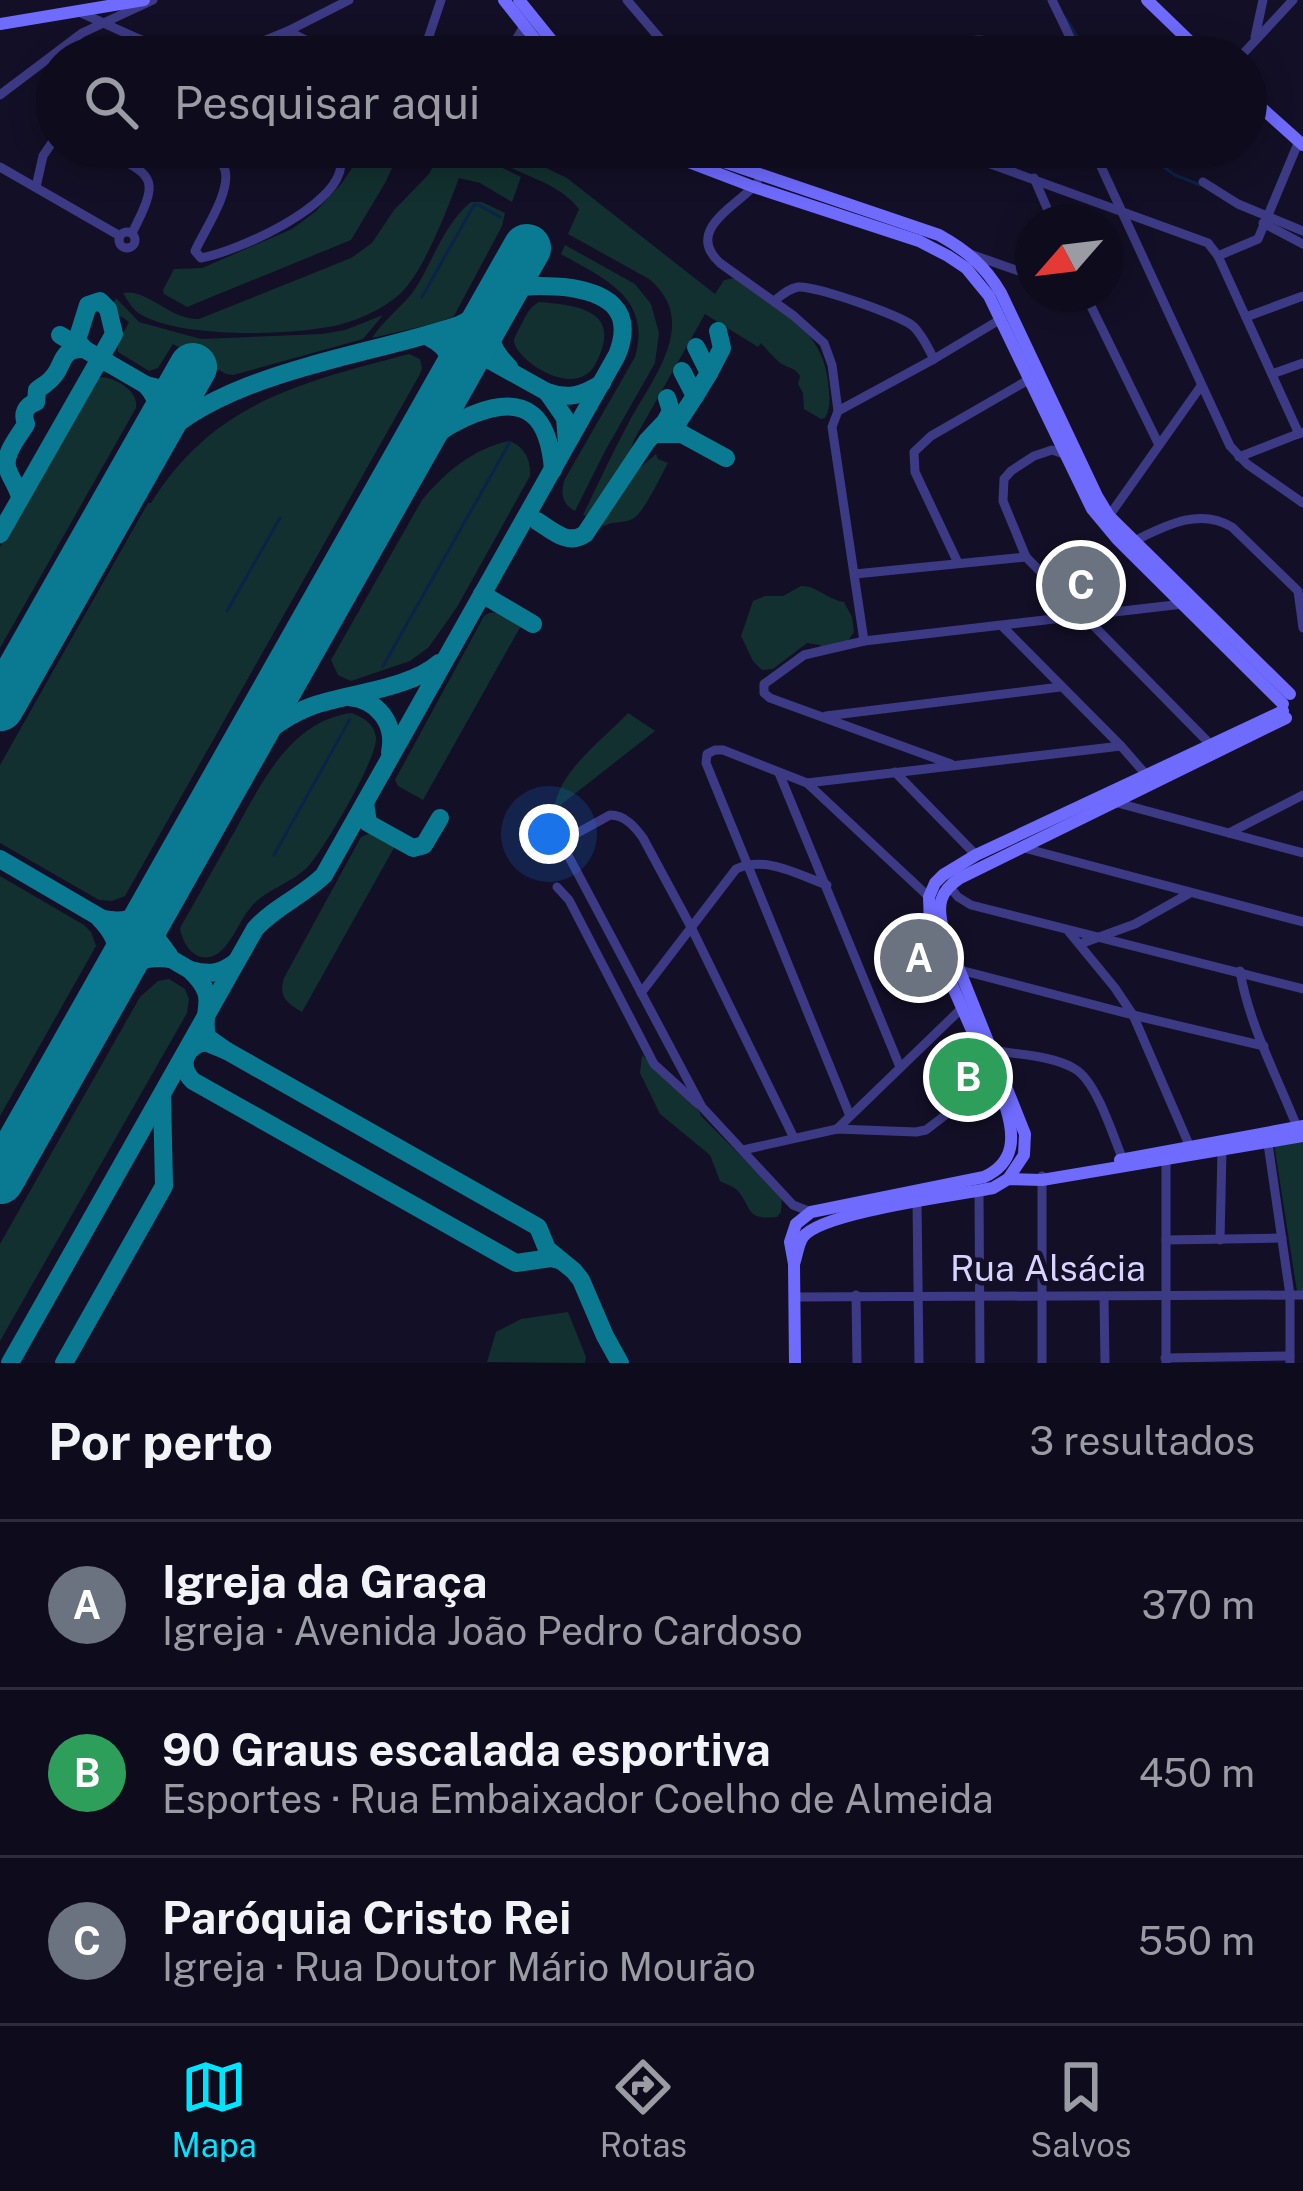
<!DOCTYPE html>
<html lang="pt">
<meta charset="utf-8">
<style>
:root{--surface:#0e0b1c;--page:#171425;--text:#f1f3f6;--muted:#9b9ba3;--line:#2e2b3b;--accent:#00e5ff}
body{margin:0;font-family:"Public Sans",sans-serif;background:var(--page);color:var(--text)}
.compass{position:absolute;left:1015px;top:204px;width:108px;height:108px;border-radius:50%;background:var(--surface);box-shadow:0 6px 30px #0003;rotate:242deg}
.you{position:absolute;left:549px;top:834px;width:42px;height:42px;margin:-30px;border:9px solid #fff;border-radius:50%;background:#1a73e8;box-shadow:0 0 0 18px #1a73e833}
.badge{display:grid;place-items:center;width:78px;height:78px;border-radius:50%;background:var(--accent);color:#fff;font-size:39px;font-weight:700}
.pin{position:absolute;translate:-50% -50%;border:6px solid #fff;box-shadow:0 3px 12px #0006}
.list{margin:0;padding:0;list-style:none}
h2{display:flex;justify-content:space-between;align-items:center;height:156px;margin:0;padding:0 48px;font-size:51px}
h2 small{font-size:39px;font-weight:400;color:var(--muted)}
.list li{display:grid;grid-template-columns:78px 1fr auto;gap:36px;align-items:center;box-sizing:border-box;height:168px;padding:0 48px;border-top:3px solid var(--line)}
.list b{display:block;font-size:45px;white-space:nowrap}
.list p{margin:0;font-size:39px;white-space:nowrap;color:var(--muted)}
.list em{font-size:39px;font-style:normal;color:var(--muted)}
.icon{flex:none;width:66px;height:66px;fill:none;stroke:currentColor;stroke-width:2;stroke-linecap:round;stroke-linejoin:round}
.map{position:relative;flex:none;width:1303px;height:1363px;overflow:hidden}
.search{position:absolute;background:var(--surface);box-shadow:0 6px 30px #0003;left:36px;right:36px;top:36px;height:132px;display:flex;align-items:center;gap:30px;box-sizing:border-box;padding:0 42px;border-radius:66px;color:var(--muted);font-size:45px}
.sheet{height:660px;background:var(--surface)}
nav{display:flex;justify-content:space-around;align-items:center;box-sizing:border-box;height:168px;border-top:3px solid var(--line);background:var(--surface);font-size:33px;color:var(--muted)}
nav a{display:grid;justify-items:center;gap:6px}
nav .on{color:var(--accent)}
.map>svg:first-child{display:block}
</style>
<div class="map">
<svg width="1303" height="1363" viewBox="0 0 1303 1363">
<rect width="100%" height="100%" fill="#130f26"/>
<g fill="#12302f">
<path d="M366,147h36l-17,36 -34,57 -164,67 -23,-13 -1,-4 11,-21 28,-1 90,-39 23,-17 27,-29z"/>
<path d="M448,147h22l27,18 24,12 -9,25 -32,-19 -21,-5c-11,30 -36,95 -59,116 -15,13 -38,25 -58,30 -45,12 -162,15 -202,-10 -8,-5 -12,-13 -17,-21 24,-5 47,27 76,26l152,-61 21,-15 22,-33 35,-36 13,-24z"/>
<path d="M483,147h19l65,31 148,116 9,-14 11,-2c40,28 87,50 93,103 1,14 4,24 -3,37l-4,1 -17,-10 -1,-16 -5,-9 2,-8c-6,-9 -10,-7 -18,-12 -3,-1 -19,-18 -21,-21l-3,4 -53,-33 -71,126 -7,24 -22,32 -19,20 -3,-1c15,-31 30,-63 46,-93 23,-43 72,-100 20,-143l-81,-45 11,-25c-17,-21 -37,-27 -61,-38 -13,-6 -24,-16 -35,-24z"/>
<path d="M471,202h11l23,11 -3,13 -48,90 -17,7 -65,15c12,-19 33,-33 45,-52 17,-28 28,-63 54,-84z"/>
<path d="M565,245l70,39 16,20 8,29 -4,30 -50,88 -30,60c-13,-7 -15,-18 -10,-32l70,-122c17,-60 -31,-78 -74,-103z"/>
<path d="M116,298l23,24 62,17 121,-5 23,-4 38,-15 -20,24 -130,36 -7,-1 -20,-12 3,-8 -15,-8 -4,7 -17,-9 -15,24 -9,3 -31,-19v-8l11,-22 -10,-7 -6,-11z"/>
<path d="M539,302c42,3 85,10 56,63 -21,36 -82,-7 -81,-25 1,-4 6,-13 8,-17 5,-10 8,-16 17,-21z"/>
<path d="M409,354l11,5 2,9 -2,6 -295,522 -13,5 -13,-1 -99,-57v-78l148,-262h3c63,-101 149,-120 258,-149z"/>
<path d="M101,377c15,1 38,14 35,31l-136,240v-101l95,-165z"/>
<path d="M509,441c16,5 22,20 21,35l-73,131 -28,40 -19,14 -59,20 -13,-6 -7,-15 91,-160c22,-27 52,-52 87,-59z"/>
<path d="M656,454l2,5 10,4c-7,12 -23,48 -34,55 -8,6 -19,2 -30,8l-3,-1 35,-54z"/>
<path d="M801,586c15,-1 25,13 43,16l8,15 2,15 -7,10 -24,9 -3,-6 -13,-2 -34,26 -11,1 -9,-9 -12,-25 12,-35 12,-5h18z"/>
<path d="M500,612l22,12 -99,176 -25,-14 -3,-6 89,-164 5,-3z"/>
<path d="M351,713c12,4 24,11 25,25 1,21 -50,107 -65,125 -16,20 -44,25 -60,44 -12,13 -22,46 -41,50 -17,4 -28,-15 -30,-29 19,-33 37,-66 56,-99 26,-47 55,-108 115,-116z"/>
<path d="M628,713l27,18 -101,79c5,-40 47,-68 74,-97z"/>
<path d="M372,832l23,14 -93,166c-15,-9 -24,-15 -18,-34l77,-141z"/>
<path d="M0,876l84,49 7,7 5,14 -96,170z"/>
<path d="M169,979l16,10 4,10 -2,14 -187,328v-97l140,-247 18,-16z"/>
<path d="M642,1055l56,53 3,8 81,81 -1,15 -4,5c-31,3 -24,-7 -39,-26 -3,-4 -12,-7 -18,-10l-10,-26 -50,-41 -20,-41z"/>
<path d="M1303,1138v153h-6l-23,-147z"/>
<path d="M568,1312l18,45 -1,6 -98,-1 9,-30 25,-13z"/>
</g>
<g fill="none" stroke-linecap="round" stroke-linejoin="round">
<g stroke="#0c2248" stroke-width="3">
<path d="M1065,17l16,26"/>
<path d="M1135,147l40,28 25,10"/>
<path d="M422,297l52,-92h5l21,12"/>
<path d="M227,611l53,-93"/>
<path d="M383,666l127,-224"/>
<path d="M274,855l76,-136"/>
</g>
<g stroke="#0a7a92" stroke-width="18">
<path d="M495,314c-8,24 -4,35 14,53"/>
<path d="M430,334l20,4 97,54"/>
<path d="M60,335l86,50"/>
<path d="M430,338c22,11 24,27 19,49"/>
<path d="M682,371l13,25 -19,29 -22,9h28l44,24"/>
<path d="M709,373l13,-25 -4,-17"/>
<path d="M695,396l14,-23 -13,-26"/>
<path d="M155,433c5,-20 5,-32 -9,-48l32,8"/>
<path d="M567,442l-2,-24 -18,-26c21,8 36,3 55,-9"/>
<path d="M400,473c10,-12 20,-25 32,-35 13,-11 27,-18 42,-24 53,-21 75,3 79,56"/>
<path d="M537,521c16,10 31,25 48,13l62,-93 18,-19 6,-11 -4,-13"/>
<path d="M0,534l114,-200 -6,-25 -8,-8 -12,4 -11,35 7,9c-25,-1 -19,16 -32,29 -4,5 -10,8 -15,12l-1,12c-11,4 -14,12 -10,22 -8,14 -24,31 -18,46 4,11 10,17 12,28"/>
<path d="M482,594l51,30"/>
<path d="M348,697c29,2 48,26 42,55"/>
<path d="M244,749c22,-17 44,-35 71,-44 36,-12 96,-17 124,-42"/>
<path d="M365,803l3,20 45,25 11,-3 16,-27"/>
<path d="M0,859l190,111"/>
<path d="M157,904v35l12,16"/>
<path d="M236,962c-16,12 -26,13 -46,8 31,30 10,36 17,67l20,14 -22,-9c-21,5 -27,24 -12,39l323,182 35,-5 8,2"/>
<path d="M120,970c-1,-23 -5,-36 -21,-52 23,6 38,1 58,-14"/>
<path d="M112,982c17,-18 33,-27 58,-23"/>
<path d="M227,1051l311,176 9,22 27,22 7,9 24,56 15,27"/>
<path d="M10,1363l245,-434c19,-22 48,-33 69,-54l293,-520c19,-47 -12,-63 -53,-68 -18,-1 -41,-3 -58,5 -17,7 -28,26 -47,33 -93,32 -246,48 -310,125 -11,14 -20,32 -30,48"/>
<path d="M64,1363l100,-177 -2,-90"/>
</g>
<g stroke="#0a7a92" stroke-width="48">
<path d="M0,707l193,-340"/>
<path d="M0,1180l527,-932"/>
</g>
<g stroke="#3d3a85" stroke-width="9">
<path d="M627,0l40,47 22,10"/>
<path d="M1052,0l27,56"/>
<path d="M79,12c37,16 72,35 111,45"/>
<path d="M288,31l50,26"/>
<path d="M1255,37l8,-37"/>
<path d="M224,57l64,-26 61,-31"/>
<path d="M418,57l9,-15 14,-42"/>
<path d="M506,57l18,-31"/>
<path d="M799,57l180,-17 42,4 39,9"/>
<path d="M1240,57l53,-57"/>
<path d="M0,95l82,-62 71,-33"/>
<path d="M99,147c53,30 64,26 33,86"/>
<path d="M207,147c6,7 15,13 18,23 6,22 -21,61 -30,81l6,7c37,-7 137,-51 140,-93l-18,-18"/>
<path d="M944,147l264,96 10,13 81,178"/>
<path d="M1092,147l138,299 17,18 56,39"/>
<path d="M723,163l26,-16"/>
<path d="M0,167l120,69"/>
<path d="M1034,178l19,44"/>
<path d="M1203,182l35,22 65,27"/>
<path d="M757,183c-21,24 -73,47 -37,80l74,53 30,27 8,22 6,46 -6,16 32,214"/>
<path d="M36,187l7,-31 14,-21"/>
<path d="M1263,223l40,21"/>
<circle cx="127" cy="240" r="8"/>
<path d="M970,254l63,22"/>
<path d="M1218,256l40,-17 41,-98"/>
<path d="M1085,294l74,151"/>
<path d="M774,301c8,-6 14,-12 24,-14 16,-2 105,29 116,40 9,9 14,21 20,32"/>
<path d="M1246,317l57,-21"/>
<path d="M1272,374l31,-11"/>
<path d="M838,411l96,-52 67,-40"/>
<path d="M1064,454l-12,-4 -18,6 -23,15 -7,8 -1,22 23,56 184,187"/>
<path d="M1239,457l64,-25"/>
<path d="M1109,516l92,-130"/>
<path d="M1134,541c31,-15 65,-34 98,-14l66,64 5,37"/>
<path d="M958,563l-43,-91 -1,-20 17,-16 99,-57"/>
<path d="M855,574l171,-17"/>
<path d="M1002,626l119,120 28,32"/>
<path d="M826,716l234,-29"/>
<path d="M951,764l-181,-66 -6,-5v-9l40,-29 60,-14 319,-37"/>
<path d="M895,772l81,83"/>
<path d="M779,773l121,294"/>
<path d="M807,783l314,-37"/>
<path d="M1114,802l189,51"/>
<path d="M1229,833l74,-38"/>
<path d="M1024,848l279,74"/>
<path d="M949,886l9,11 13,8 332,84"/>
<path d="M557,887l12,13 85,164 44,40"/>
<path d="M1069,932l46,56 18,27 57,132"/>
<path d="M1080,944l55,-20 55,-31"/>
<path d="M960,970l173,45 131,31"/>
<path d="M1240,971c9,54 37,105 57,156"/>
<path d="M641,993l95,-124c29,-14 63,6 91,16"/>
<path d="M992,1050c25,5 60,5 83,19 22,13 38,67 48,91"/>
<path d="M850,1116l-144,-353 1,-9 8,-4h8l84,33 122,114"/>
<path d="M837,1129l125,-121"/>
<path d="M1267,1137l23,158v68"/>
<path d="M794,1138l-103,-211 -48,-89c-8,-11 -18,-23 -33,-23l-49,27 141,265 91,98 18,7"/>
<path d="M743,1150l94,-21 79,3 10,-2 66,-51"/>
<path d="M1166,1161v202"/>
<path d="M979,1191l1,172"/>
<path d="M917,1202l2,161"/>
<path d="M1166,1240l116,-2"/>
<path d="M1220,1240l2,-90"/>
<path d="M856,1295l1,68"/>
<path d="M1104,1296l1,67"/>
<path d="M794,1297l509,-2"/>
<path d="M1165,1358l125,-2"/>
<path d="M1042,1363v-187"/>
</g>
<g stroke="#6f6bff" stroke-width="12">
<path d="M504,0l45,57"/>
<path d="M519,0l46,57"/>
<path d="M1147,0l59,57"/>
<path d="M0,24l144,-24"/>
<path d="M1246,94l57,51"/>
<path d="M649,147l105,40 165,54 29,15 18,12 23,28 103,213 25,30 166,165"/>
<path d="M680,147l259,88c27,15 46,31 62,58l96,203 12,20 181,178"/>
<path d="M1120,1160l183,-34"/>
<path d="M1008,1179l16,-24 1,-21 -82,-205c-6,-24 -4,-37 17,-51l326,-160"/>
<path d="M796,1224l15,-12 10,-2 163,-33c31,-14 31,-40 22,-69l-61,-139 -15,-44 -1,-28 6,-14 8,-8 33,-20 307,-144"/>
<path d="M794,1264c3,-8 4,-20 9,-27 18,-25 155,-42 190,-49l15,-9 34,1 261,-44"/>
<path d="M795,1363l-1,-99 -4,-22 6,-18"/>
</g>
</g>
<g text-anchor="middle" stroke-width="9" stroke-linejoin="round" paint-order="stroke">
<g font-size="36" fill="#d9d4ff" stroke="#130f26">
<text x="1048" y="1281">Rua Alsácia</text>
</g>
</g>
</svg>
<svg class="compass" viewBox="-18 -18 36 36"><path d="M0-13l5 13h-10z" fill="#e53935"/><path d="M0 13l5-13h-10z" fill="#9b9ba3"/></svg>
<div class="you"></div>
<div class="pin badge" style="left:919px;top:958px;background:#6b7280">A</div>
<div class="pin badge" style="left:968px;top:1077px;background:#2e9e5b">B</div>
<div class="pin badge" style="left:1081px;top:585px;background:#6b7280">C</div>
<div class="search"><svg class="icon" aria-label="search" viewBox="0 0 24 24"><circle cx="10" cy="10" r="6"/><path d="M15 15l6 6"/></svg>Pesquisar aqui</div>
</div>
<section class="sheet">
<h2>Por perto<small>3 resultados</small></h2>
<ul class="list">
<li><span class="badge" style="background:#6b7280">A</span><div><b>Igreja da Graça</b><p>Igreja · Avenida João Pedro Cardoso</p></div><em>370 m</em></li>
<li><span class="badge" style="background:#2e9e5b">B</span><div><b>90 Graus escalada esportiva</b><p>Esportes · Rua Embaixador Coelho de Almeida</p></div><em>450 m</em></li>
<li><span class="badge" style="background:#6b7280">C</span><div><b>Paróquia Cristo Rei</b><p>Igreja · Rua Doutor Mário Mourão</p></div><em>550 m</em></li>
</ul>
</section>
<nav>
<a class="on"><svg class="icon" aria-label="map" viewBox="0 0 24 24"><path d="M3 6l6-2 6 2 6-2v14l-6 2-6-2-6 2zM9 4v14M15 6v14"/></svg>Mapa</a>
<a><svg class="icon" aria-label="directions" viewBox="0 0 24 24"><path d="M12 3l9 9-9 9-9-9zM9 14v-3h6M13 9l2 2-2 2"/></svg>Rotas</a>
<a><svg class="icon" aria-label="saved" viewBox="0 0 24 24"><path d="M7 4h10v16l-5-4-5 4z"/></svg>Salvos</a>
</nav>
